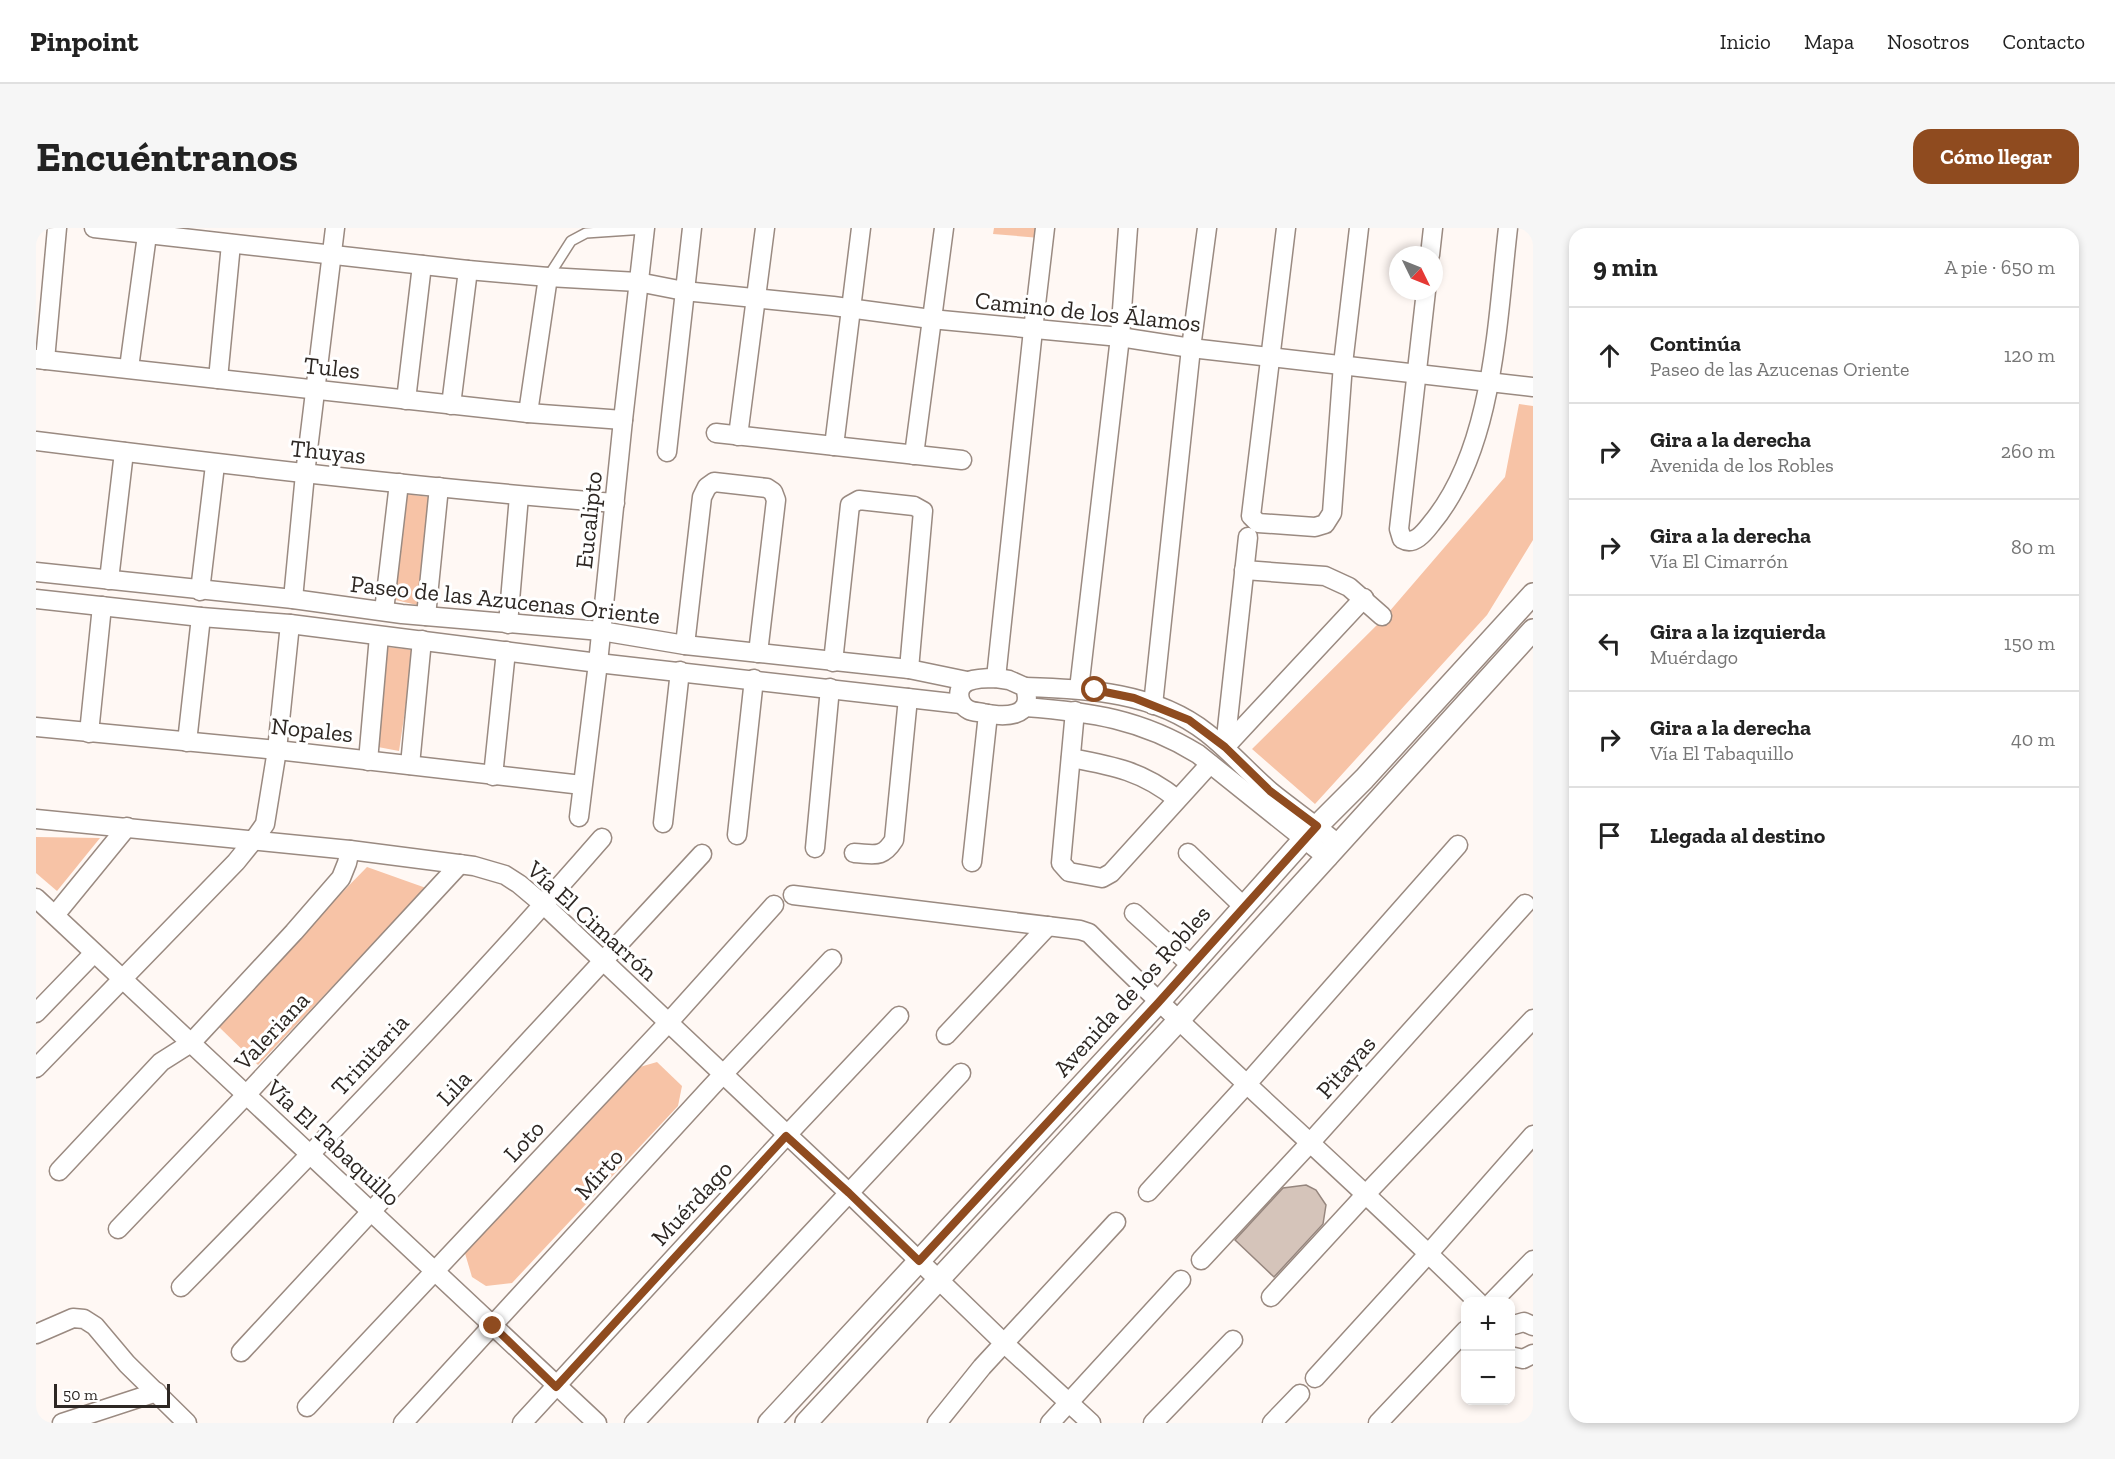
<!DOCTYPE html>
<html lang="es">
<meta charset="utf-8">
<style>
:root{--surface:#fff;--page:#f6f6f6;--text:#222;--muted:#767676;--line:#e0e0e0;--accent:#8f4b1f}
body{margin:0;font-family:"Zilla Slab",serif;background:var(--page);color:var(--text)}
.controls{position:absolute;right:18px;bottom:18px;display:grid;overflow:hidden;border-radius:12px;box-shadow:0 3px 9px #0003}
.controls button{width:54px;height:54px;display:grid;place-items:center;padding:0;border:0;border-bottom:2px solid var(--line);background:var(--surface);color:var(--text);font:30px sans-serif}
.compass{position:absolute;left:1353px;top:18px;width:54px;height:54px;border-radius:50%;background:var(--surface);box-shadow:0 3px 9px #0003;rotate:133deg}
.scale{position:absolute;left:18px;bottom:15px;width:116px;box-sizing:border-box;padding-left:6px;border:3px solid #2d2723;border-top:0;font-size:16px;line-height:21px;white-space:nowrap;color:#2d2723;-webkit-text-stroke:4px #fff;paint-order:stroke}
.stop{position:absolute;width:18px;height:18px;margin:-14px;border:4px solid #8f4b1f;border-radius:50%;background:#fff}
.stop.end{background:#8f4b1f;border-color:#fff;box-shadow:0 2px 6px #0008}
.list{margin:0;padding:0;list-style:none}
h2{display:flex;justify-content:space-between;align-items:center;height:78px;margin:0;padding:0 24px;font-size:26px}
h2 small{font-size:20px;font-weight:400;color:var(--muted)}
.list li{display:grid;grid-template-columns:39px 1fr auto;gap:18px;align-items:center;box-sizing:border-box;height:96px;padding:0 24px;border-top:2px solid var(--line)}
.list b{display:block;font-size:22px;white-space:nowrap}
.list p{margin:0;font-size:20px;white-space:nowrap;color:var(--muted)}
.list em{font-size:20px;font-style:normal;color:var(--muted)}
.icon{flex:none;width:33px;height:33px;fill:none;stroke:currentColor;stroke-width:2;stroke-linecap:round;stroke-linejoin:round}
.map{position:relative;flex:none;width:1497px;height:1195px;overflow:hidden;border-radius:18px}
header{display:flex;align-items:center;gap:36px;box-sizing:border-box;height:84px;padding:0 30px;background:var(--surface);border-bottom:2px solid var(--line)}
header strong{font-size:28px}
nav{display:flex;gap:33px;margin-inline-start:auto;font-size:21px}
.intro{display:flex;align-items:center;justify-content:space-between;box-sizing:border-box;height:144px;padding:0 36px}
h1{margin:0;font-size:42px}
.button{padding:15px 27px;border-radius:18px;background:var(--accent);color:#fff;font-size:21px;font-weight:700}
main{display:flex;gap:36px;padding:0 36px}
aside{flex:1;background:var(--surface);border-radius:18px;box-shadow:0 3px 9px #0003}
.map>svg:first-child{display:block}
</style>
<header>
<strong>Pinpoint</strong>
<nav><a>Inicio</a><a>Mapa</a><a>Nosotros</a><a>Contacto</a></nav>
</header>
<div class="intro"><h1>Encuéntranos</h1><a class="button">Cómo llegar</a></div>
<main>
<div class="map">
<svg width="1497" height="1195" viewBox="0 0 1497 1195">
<rect width="100%" height="100%" fill="#fff8f4"/>
<g fill="#f7c3a6">
<path d="M958,0h61l-3,11 -59,-5z"/>
<path d="M1483,176l14,2v134l-46,75 -172,189 -63,-55 130,-129 123,-143z"/>
<path d="M369,266l25,3 -13,108 -26,-6z"/>
<path d="M351,419l27,3 -15,101 -21,-4z"/>
<path d="M0,609l64,1 -43,53 -21,-18z"/>
<path d="M331,639l59,21 -168,177 -40,-39 68,-76z"/>
<path d="M621,834l25,24 -4,20 -166,177 -26,3 -14,-9 -8,-27 169,-181z"/>
</g>
<path fill="#d5c4ba" stroke="#96867e" stroke-width="1.5" d="M1270,957l10,5 10,15 -3,19 -49,53 -39,-37 48,-52z"/>
<g fill="none" stroke-linecap="round" stroke-linejoin="round">
<defs>
<path id="service" d="M512,49l23,-36 15,-8 59,-4"/>
<g id="minor">
<path d="M58,0l374,42 80,7 90,5 46,9 149,15 98,13 189,18 71,11 342,39"/>
<path d="M1250,0l-35,288 7,7 57,4 10,-3 7,-11 11,-149 16,-136"/>
<path d="M1394,27l3,-27"/>
<path d="M1390,63l-27,238 3,10c12,7 22,-6 29,-15 63,-75 66,-203 77,-296"/>
<path d="M0,131l492,54 95,7"/>
<path d="M9,132l12,-132"/>
<path d="M93,140l18,-133"/>
<path d="M182,151l13,-135"/>
<path d="M370,172l16,-135"/>
<path d="M415,177l17,-135"/>
<path d="M492,185l20,-136"/>
<path d="M680,205l246,27"/>
<path d="M702,208l27,-208"/>
<path d="M0,213c193,24 385,47 579,62"/>
<path d="M798,218l27,-218"/>
<path d="M631,224l25,-224"/>
<path d="M878,227l30,-227"/>
<path d="M1208,342l81,6 24,11 33,29"/>
<path d="M0,344l257,27 109,15 199,17 84,14 224,24 58,12"/>
<path d="M73,352l15,-128"/>
<path d="M164,363l15,-126"/>
<path d="M0,371l165,18 89,7 308,39 363,41"/>
<path d="M257,371l12,-125 30,-246"/>
<path d="M348,383l15,-128"/>
<path d="M390,388l13,-129"/>
<path d="M472,396l11,-128"/>
<path d="M649,417l17,-148 5,-10 7,-5 53,6 6,4 3,8 -18,153"/>
<path d="M797,434l17,-157 9,-5 55,6 9,5 -14,158"/>
<path d="M960,450l37,-348 12,-102"/>
<path d="M960,450l13,2 16,7c10,32 -22,30 -42,26 -4,-1 -10,-1 -14,-3 -12,-6 -14,-24 0,-29 8,-3 19,-3 27,-3z"/>
<path d="M989,459c63,2 130,5 182,46 23,18 42,40 64,59 22,18 46,34 68,53"/>
<path d="M1043,461l41,-352 8,-109"/>
<path d="M1117,477l38,-357 16,-120"/>
<path d="M989,479c66,5 116,12 173,47l130,104"/>
<path d="M1039,483l-14,152 8,9 33,6 9,-5 99,-109"/>
<path d="M0,499l241,23 305,35"/>
<path d="M53,505l13,-127"/>
<path d="M151,514l14,-125"/>
<path d="M1189,519l23,-210"/>
<path d="M1189,519l139,-149"/>
<path d="M1035,530c43,8 71,13 106,41"/>
<path d="M332,533l11,-125"/>
<path d="M374,537l12,-125"/>
<path d="M457,548l13,-125"/>
<path d="M543,589l19,-154 25,-243 22,-192"/>
<path d="M0,591l314,31 124,16 31,9 14,9 25,21 305,288 156,151 86,79"/>
<path d="M627,595l17,-152"/>
<path d="M701,607l17,-156"/>
<path d="M779,620l15,-160"/>
<path d="M818,625c20,1 28,6 40,-13l14,-142"/>
<path d="M1152,625l55,53"/>
<path d="M936,634l16,-148"/>
<path d="M757,667l287,35 9,3c126,127 262,243 389,369"/>
<path d="M0,670l561,525"/>
<path d="M1098,685l57,52"/>
<path d="M19,687l72,-88"/>
<path d="M0,785l58,-60"/>
<path d="M910,807l102,-109"/>
<path d="M0,840l200,-206 17,-21 12,-17 12,-74 13,-126"/>
<path d="M23,943l102,-109 30,-19 103,-111 47,-54 6,-15 3,-13"/>
<path d="M1112,964l98,-107 212,-240"/>
<path d="M82,1001l128,-134 214,-231"/>
<path d="M1165,1032l108,-116 216,-240"/>
<path d="M145,1059c143,-146 286,-294 421,-449"/>
<path d="M1235,1069l94,-102 168,-176"/>
<path d="M1456,1074l41,-42"/>
<path d="M1474,1098l14,-4 9,4"/>
<path d="M0,1106l37,-16 11,1 11,7 32,38 60,59"/>
<path d="M205,1124l461,-498"/>
<path d="M1474,1128l13,3 10,-5"/>
<path d="M1279,1150l114,-125 104,-118"/>
<path d="M271,1179l361,-384 106,-118"/>
<path d="M26,1195l95,-31"/>
<path d="M367,1195l309,-337 120,-127"/>
<path d="M486,1195l264,-287 113,-120"/>
<path d="M598,1195l327,-350"/>
<path d="M901,1195l45,-56 134,-145"/>
<path d="M1014,1195l131,-143"/>
<path d="M1117,1195l80,-83"/>
<path d="M1236,1195l28,-29"/>
<path d="M1342,1195l88,-93"/>
</g>
<g id="tertiary">
<path d="M733,1195l389,-420 147,-165 59,-59 169,-185"/>
<path d="M770,1195l372,-402 355,-391"/>
</g>
</defs>
<use href="#service" stroke="#9a8a81" stroke-width="12"/>
<use href="#minor" stroke="#9a8a81" stroke-width="21"/>
<use href="#tertiary" stroke="#9a8a81" stroke-width="24"/>
<use href="#service" stroke="#fff" stroke-width="9"/>
<use href="#minor" stroke="#fff" stroke-width="18"/>
<use href="#tertiary" stroke="#fff" stroke-width="21"/>
</g>
<g fill="none" stroke-linecap="round" stroke-linejoin="round">
<path stroke="#8f4b1f" stroke-width="8" d="M457,1098l63,61 230,-251 63,57 70,68 239,-258 159,-177 -47,-35 -45,-44 -36,-27 -55,-22 -39,-8"/>
</g>
<g text-anchor="middle" stroke-width="6" stroke-linejoin="round" paint-order="stroke">
<g font-size="24" fill="#2d2723" stroke="#fff">
<text transform="translate(1052 84) rotate(6)" y="8">Camino de los Álamos</text>
<text transform="translate(296 140) rotate(6)" y="8">Tules</text>
<text transform="translate(292 224) rotate(6)" y="8">Thuyas</text>
<text transform="translate(553 292) rotate(-84)" y="8">Eucalipto</text>
<text transform="translate(469 372) rotate(6)" y="8">Paseo de las Azucenas Oriente</text>
<text transform="translate(276 502) rotate(6)" y="8">Nopales</text>
<text transform="translate(556 693) rotate(42)" y="8">Vía El Cimarrón</text>
<text transform="translate(1096 763) rotate(-48)" y="8">Avenida de los Robles</text>
<text transform="translate(236 803) rotate(-47)" y="8">Valeriana</text>
<text transform="translate(334 827) rotate(-47)" y="8">Trinitaria</text>
<text transform="translate(1310 839) rotate(-48)" y="8">Pitayas</text>
<text transform="translate(418 860) rotate(-47)" y="8">Lila</text>
<text transform="translate(488 913) rotate(-47)" y="8">Loto</text>
<text transform="translate(297 915) rotate(43)" y="8">Vía El Tabaquillo</text>
<text transform="translate(563 946) rotate(-48)" y="8">Mirto</text>
<text transform="translate(656 975) rotate(-47)" y="8">Muérdago</text>
</g>
</g>
</svg>
<div class="controls">
<button>+</button>
<button>−</button>
</div>
<svg class="compass" viewBox="-18 -18 36 36"><path d="M0-13l5 13h-10z" fill="#e53935"/><path d="M0 13l5-13h-10z" fill="#767676"/></svg>
<div class="scale">50 m</div>
<div class="stop" style="left:1059px;top:462px"></div>
<div class="stop end" style="left:457px;top:1098px"></div>
</div>
<aside>
<h2>9 min<small>A pie · 650 m</small></h2>
<ul class="list">
<li><svg class="icon" aria-label="ahead" viewBox="0 0 24 24"><path d="M12 20V5M6 11l6-6 6 6"/></svg><div><b>Continúa</b><p>Paseo de las Azucenas Oriente</p></div><em>120 m</em></li>
<li><svg class="icon" aria-label="right" viewBox="0 0 24 24"><path d="M7 20v-9h11M14 6l5 5-5 5"/></svg><div><b>Gira a la derecha</b><p>Avenida de los Robles</p></div><em>260 m</em></li>
<li><svg class="icon" aria-label="right" viewBox="0 0 24 24"><path d="M7 20v-9h11M14 6l5 5-5 5"/></svg><div><b>Gira a la derecha</b><p>Vía El Cimarrón</p></div><em>80 m</em></li>
<li><svg class="icon" aria-label="left" viewBox="0 0 24 24"><path d="M17 20v-9H6M10 6l-5 5 5 5"/></svg><div><b>Gira a la izquierda</b><p>Muérdago</p></div><em>150 m</em></li>
<li><svg class="icon" aria-label="right" viewBox="0 0 24 24"><path d="M7 20v-9h11M14 6l5 5-5 5"/></svg><div><b>Gira a la derecha</b><p>Vía El Tabaquillo</p></div><em>40 m</em></li>
<li><svg class="icon" aria-label="arrive" viewBox="0 0 24 24"><path d="M6 21V4h12l-3 4 3 4H6"/></svg><div><b>Llegada al destino</b></div></li>
</ul>
</aside>
</main>
